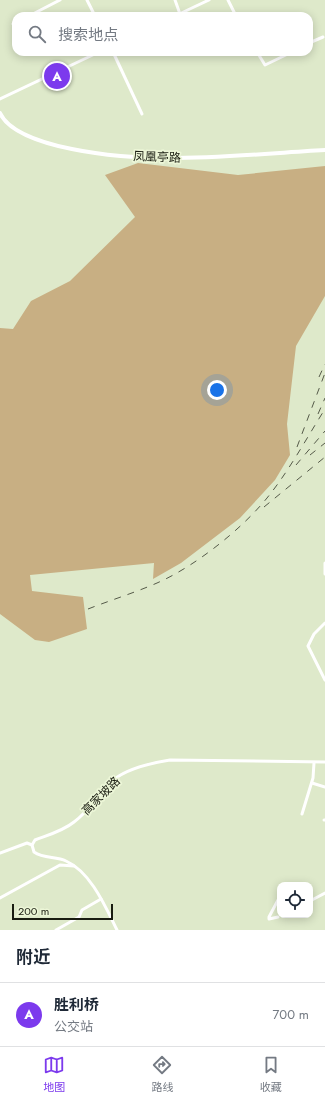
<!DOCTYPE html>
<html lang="zh">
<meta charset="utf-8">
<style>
:root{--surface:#fff;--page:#f6f6f7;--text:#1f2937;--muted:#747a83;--line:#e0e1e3;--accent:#7c3aed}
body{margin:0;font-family:Jost,"Noto Sans SC",sans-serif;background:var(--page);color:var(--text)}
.controls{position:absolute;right:12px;bottom:12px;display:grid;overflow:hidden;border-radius:8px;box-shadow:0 2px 10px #0003}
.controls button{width:36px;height:36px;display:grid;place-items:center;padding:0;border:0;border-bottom:1px solid var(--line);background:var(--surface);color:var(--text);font:20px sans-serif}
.scale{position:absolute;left:12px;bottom:10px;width:101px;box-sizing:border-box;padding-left:4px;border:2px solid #191c11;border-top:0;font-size:11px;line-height:14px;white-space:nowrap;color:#191c11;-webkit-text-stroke:3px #ecf6d7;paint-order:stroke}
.you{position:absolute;left:217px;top:390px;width:14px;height:14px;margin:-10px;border:3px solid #fff;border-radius:50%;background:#1a73e8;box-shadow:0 0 0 6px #1a73e833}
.badge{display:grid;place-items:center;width:26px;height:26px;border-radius:50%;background:var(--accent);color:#fff;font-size:13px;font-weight:700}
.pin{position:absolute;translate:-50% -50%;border:2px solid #fff;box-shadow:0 1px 4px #0006}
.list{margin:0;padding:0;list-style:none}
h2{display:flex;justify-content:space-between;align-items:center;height:52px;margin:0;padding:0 16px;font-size:17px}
h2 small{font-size:13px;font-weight:400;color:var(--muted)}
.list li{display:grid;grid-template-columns:26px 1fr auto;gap:12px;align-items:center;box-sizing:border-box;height:64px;padding:0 16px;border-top:1px solid var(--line)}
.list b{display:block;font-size:15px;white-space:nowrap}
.list p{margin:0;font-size:13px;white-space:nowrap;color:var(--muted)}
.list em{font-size:13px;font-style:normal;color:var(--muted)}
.icon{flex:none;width:22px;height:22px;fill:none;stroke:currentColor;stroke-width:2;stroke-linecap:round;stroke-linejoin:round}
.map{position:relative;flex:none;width:325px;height:930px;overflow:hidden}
.search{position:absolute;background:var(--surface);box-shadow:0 2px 10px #0003;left:12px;right:12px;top:12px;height:44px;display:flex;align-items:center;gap:10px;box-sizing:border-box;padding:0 14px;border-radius:12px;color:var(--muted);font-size:15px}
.sheet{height:116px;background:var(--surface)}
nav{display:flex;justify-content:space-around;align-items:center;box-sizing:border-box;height:56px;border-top:1px solid var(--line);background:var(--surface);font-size:11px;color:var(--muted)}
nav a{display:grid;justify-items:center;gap:2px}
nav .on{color:var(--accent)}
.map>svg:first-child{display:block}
</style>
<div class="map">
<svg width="325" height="930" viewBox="0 0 325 930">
<rect width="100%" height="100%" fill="#dee9ca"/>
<path fill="#c8af83" d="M138,163l100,12 87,-9v130l-29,50 -9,78 3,31 -15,25 -35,38 -59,45 -28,16 1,-16 -124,12 2,16 51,6 4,32 -38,13 -14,-2 -35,-26v-286l13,1 18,-28 39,-20 65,-64 -30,-42z"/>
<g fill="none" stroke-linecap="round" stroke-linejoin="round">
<g stroke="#fff" stroke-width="3">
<path d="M87,0l8,16"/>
<path d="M175,0l5,14"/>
<path d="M228,0l8,16"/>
<path d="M29,16l31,-16"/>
<path d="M175,16l34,-16"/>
<path d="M13,24l3,-1"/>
<path d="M309,43l14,-6"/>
<path d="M113,52l29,62"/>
<path d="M257,52l8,13 27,-13"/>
<path d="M0,99l99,-47"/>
<path d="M325,563v11"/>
<path d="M325,623l-11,11 -6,12 17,34"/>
<path d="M312,783l13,4"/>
<path d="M302,814l11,-36 1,-15"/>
<path d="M324,820h1"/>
<path d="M0,853l27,-10 5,2"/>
<path d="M0,898l60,-33 14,1"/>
<path d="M310,901l15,-8"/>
<path d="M278,917l-9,2v-2l9,-17h2"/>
<path d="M56,930l23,-13 3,-7 19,-11"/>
<path d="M117,930c-11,-22 -26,-58 -51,-69 -10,-5 -22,-2 -32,-9l-2,-7 3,-5c13,-5 28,-9 39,-18 15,-11 25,-28 38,-41 15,-13 39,-18 58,-21l155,2"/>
</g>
<path stroke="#fff" stroke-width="4" d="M0,113c17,36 122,45 158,45 56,1 112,-5 167,-8"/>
<g stroke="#555a49" stroke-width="1" stroke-dasharray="7 7" stroke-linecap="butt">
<path d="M319,377l6,-13"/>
<path d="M318,414l7,-16"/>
<path d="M297,447l28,-74"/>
<path d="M310,455l15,-12"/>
<path d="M296,465l29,-34"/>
<path d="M264,507l61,-50"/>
<path d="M88,609c23,-9 46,-16 69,-26 37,-16 84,-53 110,-85 22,-27 39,-59 58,-89"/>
</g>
</g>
<g text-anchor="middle" stroke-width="3.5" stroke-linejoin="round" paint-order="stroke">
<g font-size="12" fill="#191c11" stroke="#ecf6d7">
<text transform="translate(157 157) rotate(2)" y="4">凤凰亭路</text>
<text transform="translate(101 796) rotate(-45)" y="4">高家坡路</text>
</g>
</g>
</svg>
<div class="controls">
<button><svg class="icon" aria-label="locate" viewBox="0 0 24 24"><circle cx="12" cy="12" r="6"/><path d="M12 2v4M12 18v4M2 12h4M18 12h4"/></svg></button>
</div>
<div class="scale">200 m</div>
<div class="you"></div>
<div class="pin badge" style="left:57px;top:76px">A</div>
<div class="search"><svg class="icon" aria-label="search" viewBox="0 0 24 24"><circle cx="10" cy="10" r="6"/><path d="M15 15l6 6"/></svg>搜索地点</div>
</div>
<section class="sheet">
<h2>附近<small></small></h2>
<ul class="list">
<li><span class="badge">A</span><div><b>胜利桥</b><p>公交站</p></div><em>700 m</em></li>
</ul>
</section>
<nav>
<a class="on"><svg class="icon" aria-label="map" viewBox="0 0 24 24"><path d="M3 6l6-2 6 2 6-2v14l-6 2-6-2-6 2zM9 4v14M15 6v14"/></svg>地图</a>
<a><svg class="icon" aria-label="directions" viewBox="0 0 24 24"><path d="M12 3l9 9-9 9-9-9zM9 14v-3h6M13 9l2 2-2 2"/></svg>路线</a>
<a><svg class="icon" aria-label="saved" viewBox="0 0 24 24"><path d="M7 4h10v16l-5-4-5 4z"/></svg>收藏</a>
</nav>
